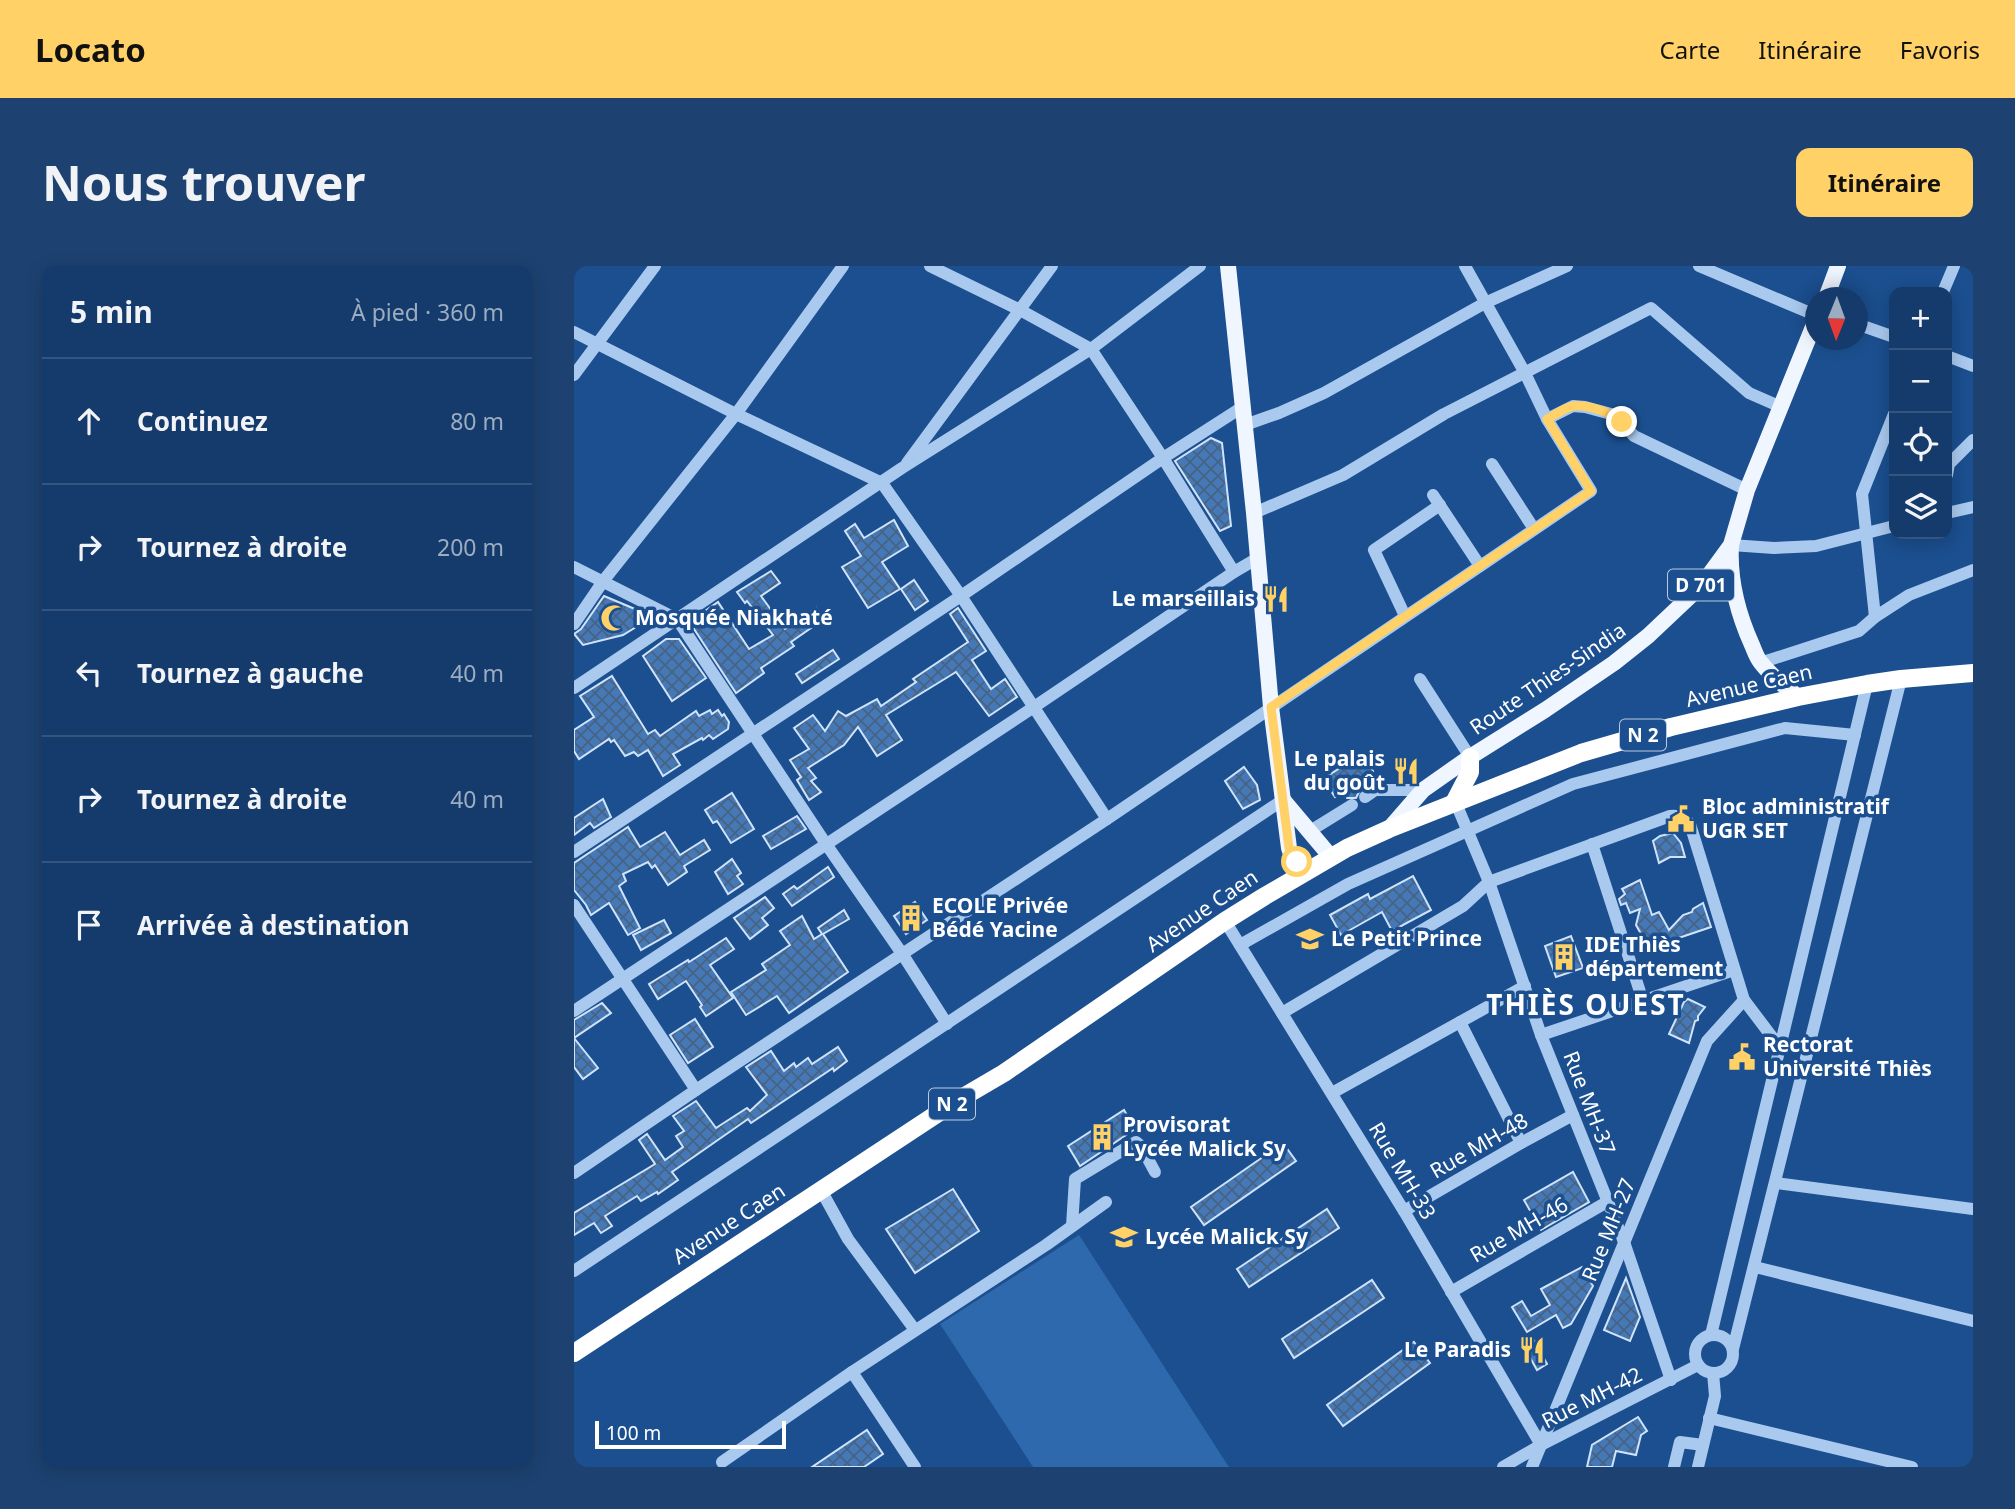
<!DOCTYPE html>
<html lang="fr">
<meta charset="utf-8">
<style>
:root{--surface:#143b6b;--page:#1d4271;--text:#f1f3f6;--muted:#9dadc1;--line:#33557e;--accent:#ffd166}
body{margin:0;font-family:"Noto Sans",sans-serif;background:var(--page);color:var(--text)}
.controls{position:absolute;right:21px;top:21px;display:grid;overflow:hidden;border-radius:14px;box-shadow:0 4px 18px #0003}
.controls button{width:63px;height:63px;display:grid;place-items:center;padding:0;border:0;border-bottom:2px solid var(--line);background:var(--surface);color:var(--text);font:35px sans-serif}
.compass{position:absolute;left:1231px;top:21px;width:63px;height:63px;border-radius:50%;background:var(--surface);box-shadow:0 4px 18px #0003;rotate:181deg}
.scale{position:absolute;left:21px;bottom:18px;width:191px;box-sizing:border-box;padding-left:7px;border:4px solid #fff;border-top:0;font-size:19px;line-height:24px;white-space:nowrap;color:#fff;-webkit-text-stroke:5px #1b4f8f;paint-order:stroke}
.stop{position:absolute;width:21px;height:21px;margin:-16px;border:5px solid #ffd166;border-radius:50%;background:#fff}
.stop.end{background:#ffd166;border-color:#fff;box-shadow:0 2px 7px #0008}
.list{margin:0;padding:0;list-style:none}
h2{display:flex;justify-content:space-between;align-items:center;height:91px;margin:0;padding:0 28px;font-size:30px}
h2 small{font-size:23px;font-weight:400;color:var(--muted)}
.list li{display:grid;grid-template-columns:46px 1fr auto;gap:21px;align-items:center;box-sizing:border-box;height:126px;padding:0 28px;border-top:2px solid var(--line)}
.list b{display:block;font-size:26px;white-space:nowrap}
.list em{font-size:23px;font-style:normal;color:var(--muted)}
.icon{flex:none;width:38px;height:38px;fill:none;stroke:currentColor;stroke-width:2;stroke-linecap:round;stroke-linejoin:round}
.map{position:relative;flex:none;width:1399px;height:1201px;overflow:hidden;border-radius:14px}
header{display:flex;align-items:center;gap:42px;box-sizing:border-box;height:98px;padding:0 35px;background:var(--accent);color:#111}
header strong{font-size:33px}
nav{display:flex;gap:38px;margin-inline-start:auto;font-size:24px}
.intro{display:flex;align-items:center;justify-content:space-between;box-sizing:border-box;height:168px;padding:0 42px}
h1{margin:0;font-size:49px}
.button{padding:18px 32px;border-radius:14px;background:var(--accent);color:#111;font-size:24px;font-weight:700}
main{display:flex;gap:42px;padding:0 42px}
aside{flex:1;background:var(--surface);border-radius:14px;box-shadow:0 4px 18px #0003}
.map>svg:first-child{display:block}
</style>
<header>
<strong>Locato</strong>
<nav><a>Carte</a><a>Itinéraire</a><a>Favoris</a></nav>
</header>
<div class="intro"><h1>Nous trouver</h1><a class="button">Itinéraire</a></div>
<main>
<aside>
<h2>5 min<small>À pied · 360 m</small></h2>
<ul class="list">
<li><svg class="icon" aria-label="ahead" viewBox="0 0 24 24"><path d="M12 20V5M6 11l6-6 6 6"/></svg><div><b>Continuez</b></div><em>80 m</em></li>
<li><svg class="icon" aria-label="right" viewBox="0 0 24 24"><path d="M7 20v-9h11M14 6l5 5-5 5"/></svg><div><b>Tournez à droite</b></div><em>200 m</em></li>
<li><svg class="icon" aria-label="left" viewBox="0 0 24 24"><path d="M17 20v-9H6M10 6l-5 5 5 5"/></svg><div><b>Tournez à gauche</b></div><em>40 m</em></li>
<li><svg class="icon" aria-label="right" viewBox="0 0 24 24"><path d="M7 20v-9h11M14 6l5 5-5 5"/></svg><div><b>Tournez à droite</b></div><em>40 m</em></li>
<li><svg class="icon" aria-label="arrive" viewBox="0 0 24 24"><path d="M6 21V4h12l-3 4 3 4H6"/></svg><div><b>Arrivée à destination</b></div></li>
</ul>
</aside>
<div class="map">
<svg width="1399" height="1201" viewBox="0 0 1399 1201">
<defs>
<pattern id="building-cross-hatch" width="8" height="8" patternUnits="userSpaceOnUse" patternTransform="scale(1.75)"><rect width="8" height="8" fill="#4478b7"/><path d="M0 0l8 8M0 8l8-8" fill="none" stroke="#486282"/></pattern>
</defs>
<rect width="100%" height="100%" fill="#1b4f8f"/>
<path fill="#2e69ad" d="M505,969l150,232h-196l-93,-143z"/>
<g fill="url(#building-cross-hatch)" stroke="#cfe3fa" stroke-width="2">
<path d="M637,172l11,5 9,83 -11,5 -45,-70z"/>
<path d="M320,254l14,26 -26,16 18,27 -32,19 -26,-41 19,-11 -16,-25 10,-7 9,14z"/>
<path d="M197,305l9,12 -19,13 24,33 31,-21 5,8 -12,9 2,3 -20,14 3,4 -33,22 3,5 -28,20 -42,-64 1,-11 23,-16 31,47 24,-14 -26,-34 -2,2 -8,-11z"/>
<path d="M340,314l14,21 -13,9 -14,-21z"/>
<path d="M30,330l38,16 -1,12 -18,11 -40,10 -9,-11 7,-5z"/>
<path d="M384,342l28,43 -14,9 19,29 14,-10 12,18 -28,19 -33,-44 -70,43 16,25 -25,16 -19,-29 -14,18 -36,23 8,10 -5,3 10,11 -12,8 -12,-20 4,-3 -11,-17 19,-11 -15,-21 19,-13 12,16 13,-20 8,5 31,-17 4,7 35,-24 -3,-3 55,-37 -18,-28z"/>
<path d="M92,373h13l27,39 -34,23 -29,-45z"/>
<path d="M259,384l6,9 -37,24 -6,-9z"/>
<path d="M38,410l36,58 7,-4 5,6 36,-25 3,5 11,-6 2,4 6,-4 4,6 2,-2 5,8 -1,7 -15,10 -4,-4 -6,5 -1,-2 -29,16 7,11 -17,11 -15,-26 -10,6 -4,-4 -9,4 -11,-16 -3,2 -2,-3 -30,20 -5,-8v-21l20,-13 -14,-21z"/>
<path d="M787,488l12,17 -17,12 4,7 -4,8h-9l-4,-7 -8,6 -12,-18z"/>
<path d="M670,501l13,18 3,15 -17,9 -18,-28z"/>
<path d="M158,527l22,36 -23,14 -14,-22 -4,2 -8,-13z"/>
<path d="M29,533l8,18 -17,11 -4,-5 -16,12v-17z"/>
<path d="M223,550l9,13 -35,20 -8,-13z"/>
<path d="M54,561l12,20 25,-15 15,23 24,-15 6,10 -26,16 3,6 -19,13 -13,-20 -3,3 -4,-6 -25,12 3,7 -7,5 21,42 -12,7 -19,-32 -18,12 -5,-10 -12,-15v-27z"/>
<path d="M1099,567l8,10 4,14h-15l-11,6 -6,-22 7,-5z"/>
<path d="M158,593l9,14 -4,3 6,8 -15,10 -13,-22z"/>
<path d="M254,601l6,10 -42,29 -9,-12 11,-8 3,3z"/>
<path d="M839,610l18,34 -39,21 -10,-19 -41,23 -11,-20 38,-21 2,5z"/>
<path d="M1066,614l12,35 7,-3 10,18 14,-15 9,-3 1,-3 10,-6 8,24 -62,21 -13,-23 4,-16 -10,4 -4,-10 -5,2 -2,-6 6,-5 -3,-5z"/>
<path d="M191,631l9,11 -12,10 6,7 -18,14 -16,-21z"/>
<path d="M341,636l12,18 -21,14 -12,-18z"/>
<path d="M270,644l5,9 -26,15 25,38 -59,41 -12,-17 -31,19 -15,-23 35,-22 -4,-6 28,-19 -10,-14 22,-15 12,23 8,-5 -4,-6z"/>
<path d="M90,654l7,13 -30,17 -8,-15z"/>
<path d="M997,670l12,32 -27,9 -11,-31z"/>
<path d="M152,672l8,11 -24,16 23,33 -27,18 -6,-9 2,-2 -16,-24 -28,18 -9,-15 39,-24 1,2z"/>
<path d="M1114,733l17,8 -7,9v4l-3,1 -6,22 -20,-9 15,-32z"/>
<path d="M28,737l9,10 -37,25v-18z"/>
<path d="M121,753l18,28 -25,16 -18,-28z"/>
<path d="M0,772l24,30 -15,11 -9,-12z"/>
<path d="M264,781l9,14 -13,10 -1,-3 -82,55 -3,-4 -76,53 6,8 -20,14 -1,-2 -16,9 -4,-5 -32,20 7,10 -11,7 -7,-10 -20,12v-22l81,-49 -16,-24 8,-6 18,26 18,-13 -7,-11 8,-5 -11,-15 23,-15 20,27 31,-20 3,3 17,-16 -21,-28 25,-16 13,20 10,-8 2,4 12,-9 4,6z"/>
<path d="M550,844l11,19 -55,37 -12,-20z"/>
<path d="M709,877l13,18 -92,64 -13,-18z"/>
<path d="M999,906l16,30 -48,28 -17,-30z"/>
<path d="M379,923l26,42 -64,42 -29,-44z"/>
<path d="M753,943l12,19 -90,59 -12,-18z"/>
<path d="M1008,1001l11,19 -22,38 -8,4 -7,-13 -29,17 -15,-25 10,-6 9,15 19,-11 -9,-16z"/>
<path d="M1052,1012l14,39 -10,24 -26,-11z"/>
<path d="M798,1014l12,18 -90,60 -12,-19z"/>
<path d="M958,1071l15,27 -10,6 -15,-27z"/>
<path d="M840,1076l16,21 -87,63 -16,-21z"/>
<path d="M1064,1151l9,14 -6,4 -5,20 -20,-4 -4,16h-25l5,-22z"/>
<path d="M293,1164l16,24 -19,13h-52z"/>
</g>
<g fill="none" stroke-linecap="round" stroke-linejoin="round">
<g stroke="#a9c9ee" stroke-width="12">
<path d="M356,0l90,44 71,39 72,109 71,114"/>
<path d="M1125,0l116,49"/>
<path d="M1369,26l11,-26"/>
<path d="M1283,58l37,13"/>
<path d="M0,66l162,82 146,69 79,113 146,223"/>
<path d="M1373,90l26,10"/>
<path d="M0,109l81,-109"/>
<path d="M973,153l26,-13 12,1 26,7 11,8 12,14 113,54"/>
<path d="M671,159l34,-12 45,-20 161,-90 82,-37"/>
<path d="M333,197l145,-197"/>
<path d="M918,198l42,65"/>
<path d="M1373,209l2,-11 24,-24"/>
<path d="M859,229l47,71"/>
<path d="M680,247l89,-38 101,-61 207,-106 98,85 32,14"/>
<path d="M1373,247l26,-6"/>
<path d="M1157,279l43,3 42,-2 78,-20"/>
<path d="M0,301l103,52 149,225 77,111 44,69"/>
<path d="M831,350l-31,-66 66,-45"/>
<path d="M1301,351l-13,-123 32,-80"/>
<path d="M0,358l30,-44 132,-166 107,-148"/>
<path d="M1186,397l99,-32 16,-14 34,-22 64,-25"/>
<path d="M846,413l50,78"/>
<path d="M0,422l328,-220 189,-119 109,-83"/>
<path d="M791,531l10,-7h48"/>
<path d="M881,535l34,81 52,153 83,207 47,138"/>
<path d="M736,565l42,-26"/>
<path d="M1018,578l51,157"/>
<path d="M0,586l387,-256 202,-138 81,-52"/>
<path d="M0,639l122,185"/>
<path d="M651,655l179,290 137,234"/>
<path d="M666,679l108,-61 225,-100 212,-56 70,7"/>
<path d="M0,745l460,-304 200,-135 24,-14"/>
<path d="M708,747l181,-107 26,-24 181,-66c8,-1 15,1 20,8l54,176 35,46"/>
<path d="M886,756l61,121"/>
<path d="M967,769l193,-65"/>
<path d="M758,827l193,-107"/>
<path d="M0,907l122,-83 411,-271 484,-328 -44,-72 -22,-46 -60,-107"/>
<path d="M1202,917l197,26"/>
<path d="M247,924l27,49 67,91"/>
<path d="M830,945l117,-68 52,-28"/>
<path d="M498,960l3,-47 61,-37 5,4 14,26"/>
<path d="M1181,1001l218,54"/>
<path d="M0,1005l709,-471"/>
<path d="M877,1026l156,-90"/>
<circle cx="1140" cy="1088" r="19"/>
<path d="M1137,1069l156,-651"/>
<path d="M1159,1083l168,-670"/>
<path d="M278,1106l63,95"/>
<path d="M1135,1152l203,49"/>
<path d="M148,1196l130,-90 194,-127 60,-43"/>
<path d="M929,1201l38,-22 157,-80"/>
<path d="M958,1201l175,-426 37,-41"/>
<path d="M1100,1201l6,-25 23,3"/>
<path d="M1124,1201l17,-71 -2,-23"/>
</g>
<g stroke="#f0f6ff" stroke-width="16">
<path d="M654,0l26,247 17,194 18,141 2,6 13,18"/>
<path d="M1252,32l12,-32"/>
<path d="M1157,279c-2,34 7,69 21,100 3,7 5,14 10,19 10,13 24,23 36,33"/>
<path d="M709,534l48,57"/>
<path d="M815,563l34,-39 47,-33 75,-47 69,-47 34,-27 53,-50 30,-41 16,-55 68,-168"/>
</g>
<g stroke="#fff" stroke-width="18">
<path d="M881,535l15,-29v-15"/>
<path d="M0,1087l384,-253 46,-27 221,-152 40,-25 82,-48 42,-19 192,-76 90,-26 127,-30 69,-13 34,-5 72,-6"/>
</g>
</g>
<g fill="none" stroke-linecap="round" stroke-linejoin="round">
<path stroke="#ffd166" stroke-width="9" d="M723,596l-8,-14 -18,-141 320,-216 -44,-72c8,-4 17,-11 26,-13 14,-2 40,7 49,16"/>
</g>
<defs>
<symbol id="restaurant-bare" viewBox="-9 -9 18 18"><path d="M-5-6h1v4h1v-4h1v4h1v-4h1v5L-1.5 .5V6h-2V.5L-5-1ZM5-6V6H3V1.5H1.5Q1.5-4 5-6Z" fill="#ffd166" stroke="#1b4f8f" stroke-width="2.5" paint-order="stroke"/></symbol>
<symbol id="mosque-bare" viewBox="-9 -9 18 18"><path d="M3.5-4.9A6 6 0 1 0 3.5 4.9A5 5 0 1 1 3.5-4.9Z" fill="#ffd166" stroke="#1b4f8f" stroke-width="2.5" paint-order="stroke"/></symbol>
<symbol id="civic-bare" viewBox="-9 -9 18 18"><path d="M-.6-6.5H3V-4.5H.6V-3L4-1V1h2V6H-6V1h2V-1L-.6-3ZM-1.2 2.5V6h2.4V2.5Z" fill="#ffd166" stroke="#1b4f8f" stroke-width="2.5" paint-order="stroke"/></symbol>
<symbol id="building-bare" viewBox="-9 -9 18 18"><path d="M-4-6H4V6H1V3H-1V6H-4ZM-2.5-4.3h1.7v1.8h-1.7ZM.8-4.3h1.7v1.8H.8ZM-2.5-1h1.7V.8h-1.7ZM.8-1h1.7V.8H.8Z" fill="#ffd166" stroke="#1b4f8f" stroke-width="2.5" paint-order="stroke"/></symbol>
<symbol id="school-bare" viewBox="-9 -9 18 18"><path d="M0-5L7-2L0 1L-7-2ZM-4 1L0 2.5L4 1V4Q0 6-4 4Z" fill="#ffd166" stroke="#1b4f8f" stroke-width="2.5" paint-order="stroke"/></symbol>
</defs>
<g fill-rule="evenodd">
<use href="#restaurant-bare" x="683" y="314" width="38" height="38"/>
<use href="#mosque-bare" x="21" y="333" width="38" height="38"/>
<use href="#restaurant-bare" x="813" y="486" width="38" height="38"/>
<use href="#civic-bare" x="1088" y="534" width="38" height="38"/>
<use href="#building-bare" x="318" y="633" width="38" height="38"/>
<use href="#school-bare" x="717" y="654" width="38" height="38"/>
<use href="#building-bare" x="971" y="672" width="38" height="38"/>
<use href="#civic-bare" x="1149" y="772" width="38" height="38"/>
<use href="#building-bare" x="509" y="852" width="38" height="38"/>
<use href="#school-bare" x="531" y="952" width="38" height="38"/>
<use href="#restaurant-bare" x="939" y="1065" width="38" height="38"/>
</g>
<g text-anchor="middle" stroke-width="7" stroke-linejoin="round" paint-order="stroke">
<g fill="#1b4f8f" stroke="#bbcadd" stroke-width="2">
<rect x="1094" y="303.5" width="66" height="31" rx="5"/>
<rect x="1046" y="453.5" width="46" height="31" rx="5"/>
<rect x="355" y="822.5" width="46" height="31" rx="5"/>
</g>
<g font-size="19" font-weight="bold" fill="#fff">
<text x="1127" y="326">D 701</text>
<text x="1069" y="476">N 2</text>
<text x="378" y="845">N 2</text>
</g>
<g font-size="21" font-weight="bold" fill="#fff" stroke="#1b4f8f" text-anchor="start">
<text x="681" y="340" text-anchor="end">Le marseillais</text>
<text x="61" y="359">Mosquée Niakhaté</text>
<text x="811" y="500" text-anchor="end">Le palais<tspan x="811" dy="24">du goût</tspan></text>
<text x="1128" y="548">Bloc administratif<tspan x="1128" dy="24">UGR SET</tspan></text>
<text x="358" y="647">ECOLE Privée<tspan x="358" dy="24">Bédé Yacine</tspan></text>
<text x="757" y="680">Le Petit Prince</text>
<text x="1011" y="686">IDE Thiès<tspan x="1011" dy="24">département</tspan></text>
<text x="1189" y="786">Rectorat<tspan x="1189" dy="24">Université Thiès</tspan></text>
<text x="549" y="866">Provisorat<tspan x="549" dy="24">Lycée Malick Sy</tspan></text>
<text x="571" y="978">Lycée Malick Sy</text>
<text x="937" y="1091" text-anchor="end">Le Paradis</text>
</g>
<g font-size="21" fill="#fff" stroke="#1b4f8f">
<text transform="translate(974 413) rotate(-34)" y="7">Route Thies-Sindia</text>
<text transform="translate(1175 420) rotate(-13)" y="7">Avenue Caen</text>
<text transform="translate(628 645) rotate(-34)" y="7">Avenue Caen</text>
<text transform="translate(1015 837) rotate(69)" y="7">Rue MH-37</text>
<text transform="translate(905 880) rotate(-30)" y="7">Rue MH-48</text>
<text transform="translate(828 905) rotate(59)" y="7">Rue MH-33</text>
<text transform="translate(155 958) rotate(-33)" y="7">Avenue Caen</text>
<text transform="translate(945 964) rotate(-30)" y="7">Rue MH-46</text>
<text transform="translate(1035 964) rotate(-68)" y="7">Rue MH-27</text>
<text transform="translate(1018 1132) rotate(-27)" y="7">Rue MH-42</text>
</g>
<g font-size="28" font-weight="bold" letter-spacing="2" fill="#fff" stroke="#1b4f8f">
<text x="1012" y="749">THIÈS OUEST</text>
</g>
</g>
</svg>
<div class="controls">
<button>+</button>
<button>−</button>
<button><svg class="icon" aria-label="locate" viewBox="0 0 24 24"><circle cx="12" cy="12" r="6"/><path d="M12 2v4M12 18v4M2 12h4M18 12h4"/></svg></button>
<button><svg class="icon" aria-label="layers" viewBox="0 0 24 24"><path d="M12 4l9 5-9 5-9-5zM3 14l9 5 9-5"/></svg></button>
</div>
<svg class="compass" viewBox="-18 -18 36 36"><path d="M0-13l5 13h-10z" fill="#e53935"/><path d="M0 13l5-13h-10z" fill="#9dadc1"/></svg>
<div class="scale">100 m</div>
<div class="stop" style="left:723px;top:596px"></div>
<div class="stop end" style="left:1048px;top:156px"></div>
</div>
</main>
